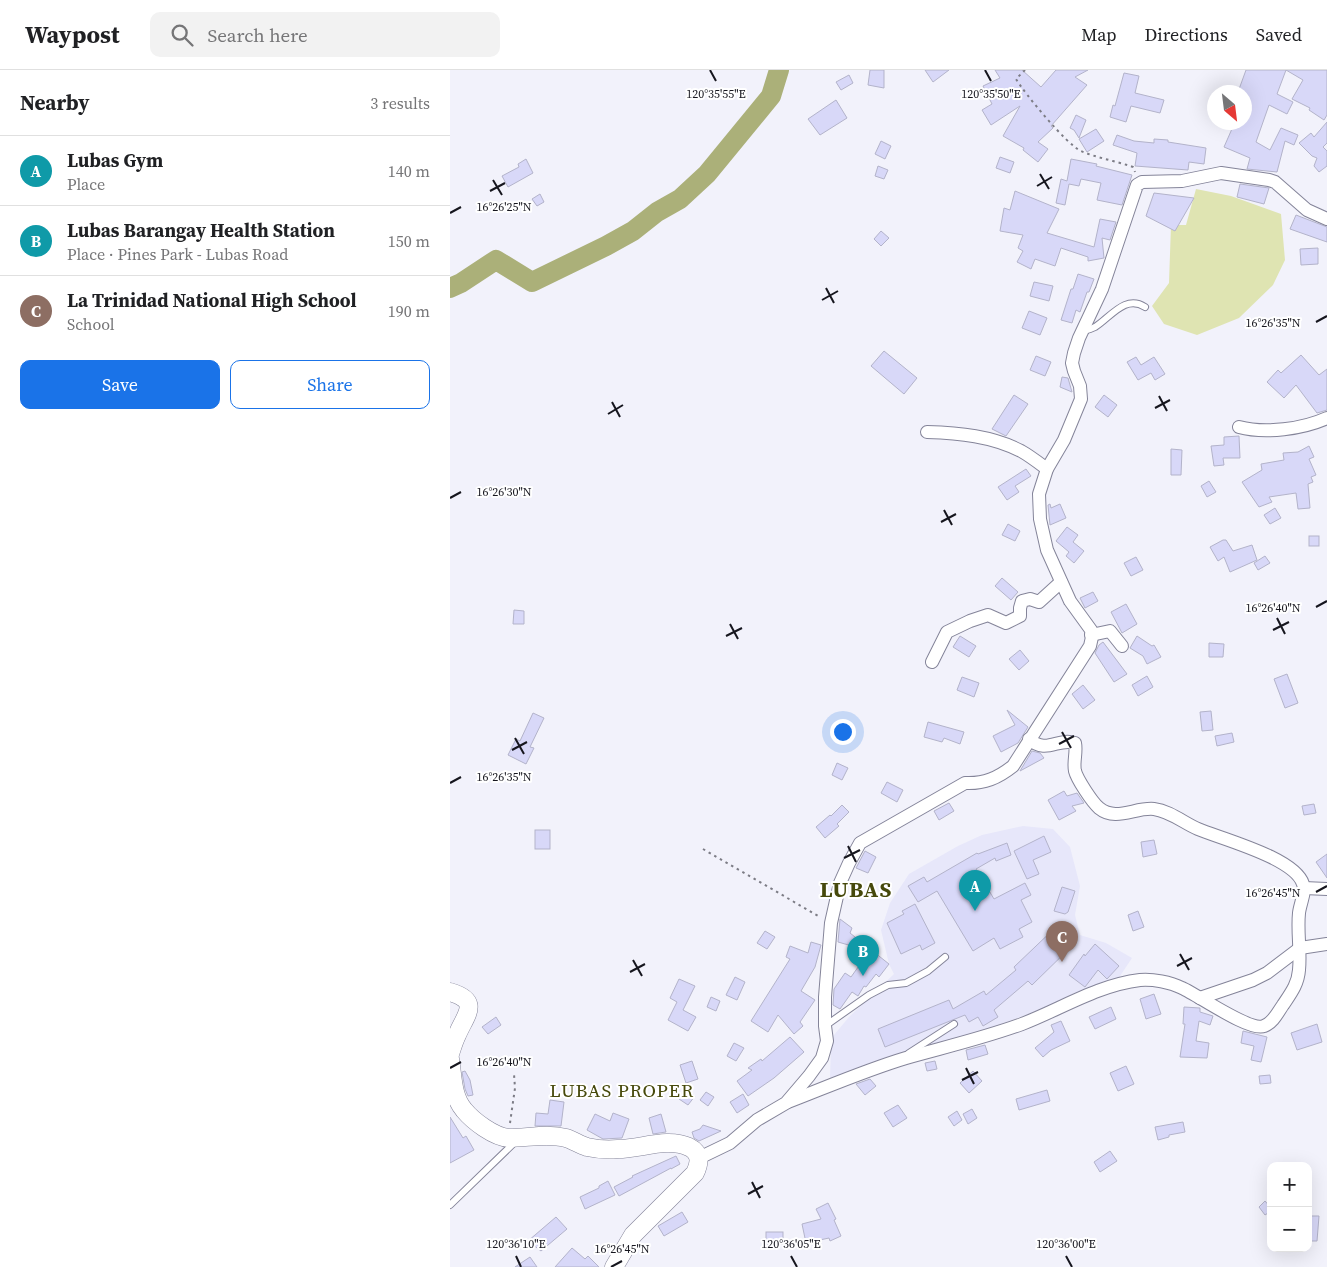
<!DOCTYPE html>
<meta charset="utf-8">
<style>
:root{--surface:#fff;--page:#f2f2f2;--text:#202124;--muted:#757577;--line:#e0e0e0;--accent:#1a73e8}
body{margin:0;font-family:"Source Serif 4",serif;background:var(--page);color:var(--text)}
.controls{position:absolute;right:15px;bottom:15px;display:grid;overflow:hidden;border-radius:10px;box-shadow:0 5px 20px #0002}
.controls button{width:45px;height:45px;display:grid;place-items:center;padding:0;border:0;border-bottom:1px solid var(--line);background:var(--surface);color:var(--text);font:25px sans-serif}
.compass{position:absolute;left:757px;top:15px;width:45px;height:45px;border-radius:50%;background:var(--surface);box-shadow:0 5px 20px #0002;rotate:152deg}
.you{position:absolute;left:392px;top:661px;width:18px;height:18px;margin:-12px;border:4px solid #fff;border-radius:50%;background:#1a73e8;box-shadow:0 0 0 8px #1a73e833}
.badge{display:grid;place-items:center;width:32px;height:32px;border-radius:50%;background:var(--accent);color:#fff;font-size:16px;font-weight:700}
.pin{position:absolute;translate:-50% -41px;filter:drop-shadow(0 1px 2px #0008)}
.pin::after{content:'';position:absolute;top:26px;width:18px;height:15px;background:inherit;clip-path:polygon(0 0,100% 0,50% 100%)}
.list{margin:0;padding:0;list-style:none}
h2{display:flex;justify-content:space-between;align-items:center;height:65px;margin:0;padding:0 20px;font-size:21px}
h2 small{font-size:16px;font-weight:400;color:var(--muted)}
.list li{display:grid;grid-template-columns:32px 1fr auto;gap:15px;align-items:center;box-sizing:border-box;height:70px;padding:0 20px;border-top:1px solid var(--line)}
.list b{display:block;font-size:19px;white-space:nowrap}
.list p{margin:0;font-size:16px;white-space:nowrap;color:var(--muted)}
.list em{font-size:16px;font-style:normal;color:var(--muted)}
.actions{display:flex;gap:10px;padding:15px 20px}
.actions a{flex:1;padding:11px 0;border:1px solid var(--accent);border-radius:10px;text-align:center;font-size:18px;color:var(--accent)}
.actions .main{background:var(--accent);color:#fff}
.icon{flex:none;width:28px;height:28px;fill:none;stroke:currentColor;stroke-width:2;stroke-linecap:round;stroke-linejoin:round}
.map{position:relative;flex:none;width:877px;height:1197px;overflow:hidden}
header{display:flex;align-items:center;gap:30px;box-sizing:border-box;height:70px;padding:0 25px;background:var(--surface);border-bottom:1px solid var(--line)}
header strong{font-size:24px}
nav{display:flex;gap:28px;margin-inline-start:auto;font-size:18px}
.search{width:350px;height:45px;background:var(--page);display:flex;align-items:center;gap:12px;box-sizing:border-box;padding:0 18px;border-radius:10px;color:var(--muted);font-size:19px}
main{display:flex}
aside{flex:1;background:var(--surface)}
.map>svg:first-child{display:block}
</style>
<header>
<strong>Waypost</strong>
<div class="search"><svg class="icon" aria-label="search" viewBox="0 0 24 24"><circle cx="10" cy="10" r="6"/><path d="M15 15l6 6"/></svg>Search here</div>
<nav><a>Map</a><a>Directions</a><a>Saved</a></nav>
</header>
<main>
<aside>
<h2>Nearby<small>3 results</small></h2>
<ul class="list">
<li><span class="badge" style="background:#0f9aa8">A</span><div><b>Lubas Gym</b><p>Place</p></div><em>140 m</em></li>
<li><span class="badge" style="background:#0f9aa8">B</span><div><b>Lubas Barangay Health Station</b><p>Place · Pines Park - Lubas Road</p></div><em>150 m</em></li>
<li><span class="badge" style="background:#8d6e63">C</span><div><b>La Trinidad National High School</b><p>School</p></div><em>190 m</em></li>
</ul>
<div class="actions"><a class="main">Save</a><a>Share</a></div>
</aside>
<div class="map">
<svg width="877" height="1197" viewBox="0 0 877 1197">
<rect width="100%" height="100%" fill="#f2f2fb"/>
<path fill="#e7e7fa" d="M573,756l30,3 17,18 10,39 -5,29 5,20 26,8 26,15 -16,24 -126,46 -160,50 1,-32 3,-11 15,-18 45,-43 -5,-10 -8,-34 9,-27 19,-29 49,-28 24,-11z"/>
<path fill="#dfe4b2" d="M746,119l35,7 50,18 4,46 -12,25 -34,33 -42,17 -33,-11 -12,-18 17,-23 2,-58h15z"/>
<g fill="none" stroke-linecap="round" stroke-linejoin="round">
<path stroke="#abb079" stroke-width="20" d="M0,218l11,-5 35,-23 36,22 74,-36 27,-15 24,-19 23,-13 27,-25 64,-78 8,-26"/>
</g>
<g fill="#d8d8f8" stroke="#b3b3ca">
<path d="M420,0h14v18l-16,-3z"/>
<path d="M475,0h24l-16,12z"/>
<path d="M545,0h27l19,17 15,-17h32l-13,7 12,8 -36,41 2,2 -15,14 10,7 -10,13 -15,-12 1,-2 -21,-12 17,-30 -29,19 -9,-15 10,-6 -9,-18 17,-8z"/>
<path d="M796,0h81v45l-3,5 -15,-10 1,-2 -18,-9 11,-19 -17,-10 -9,24 16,8 -6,12 -18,-9 -13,37 14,8 11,-22 17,7 -4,10 -9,-4 -8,31 -30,-3 3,-11 -26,-11 11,-25h9v-30h-6z"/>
<path d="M674,3l15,3 -4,17 29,7 -4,13 -29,-7 -5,16 -16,-5 3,-12 2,1z"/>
<path d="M399,5l4,8 -12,7 -5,-8z"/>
<path d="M386,30l11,18 -27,17 -12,-16z"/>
<path d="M626,45l10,5 -7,18 -5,-8 -4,-2z"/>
<path d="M877,52v21l-4,4 4,4v15l-8,6 -5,-6 3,-8 -5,-2 -13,-13 12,-10 3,4z"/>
<path d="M646,59l8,12 -17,11 -8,-13z"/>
<path d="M667,65l17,6 20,2v-4l14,1v2l38,6 -2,16 -15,-2 -1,8 -53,-4 2,-13 -24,-8z"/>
<path d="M431,71l10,5 -6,13 -10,-5z"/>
<path d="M550,87l14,5 -4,11 -14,-5z"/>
<path d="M76,89l7,14 -25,14 -6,-11 17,-9 -1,-3z"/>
<path d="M621,89l26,5 -1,2 36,9 -10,30 -25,-5 4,-17 -20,-4 -2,7 -10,-2 -4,21 -9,-2 5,-24 6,2z"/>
<path d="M428,96l10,4 -4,9 -9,-3z"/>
<path d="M790,114l29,4 -5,16 -27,-7z"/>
<path d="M565,121l44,18 -12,24 47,14 6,-28 16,3 -6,18 -8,-2 2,20 -16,3v-4l-27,-9 -6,18 -20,-7 -4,10 -14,-7 6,-11 -5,-3 5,-13 -23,-4 4,-23 6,2z"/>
<path d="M704,123l40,5 -19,33 -29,-15z"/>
<path d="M90,124l4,8 -7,4 -5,-7z"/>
<path d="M846,145l31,12v15l-37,-13z"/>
<path d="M431,161l8,7 -8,8 -7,-7z"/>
<path d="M868,178v16l-17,1 -1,-16z"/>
<path d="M628,204l16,5 -5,13h-2l-7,20 -4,-2 -4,13 -11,-3 10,-31h2z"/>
<path d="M584,212l19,4 -4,15 -19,-5z"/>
<path d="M579,241l18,7 -7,17 -18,-7z"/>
<path d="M434,281l33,27 -13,16 -33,-28z"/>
<path d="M851,285l18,20 8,-6v41l-10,3 -21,-28 -12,13 -17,-16 11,-12 3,3z"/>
<path d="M586,286l15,6 -6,14 -15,-6z"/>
<path d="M686,287l5,8 13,-8 11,17 -10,6 -4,-7 -13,7 -11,-18z"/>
<path d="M612,307l6,1 4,14 -12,-5z"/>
<path d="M564,325l14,9 -22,32 -14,-7z"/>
<path d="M654,325l13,10 -9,12 -13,-10z"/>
<path d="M789,366l1,22h-17l1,7 -10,1 -3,-20 13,-1v-8z"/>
<path d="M859,376l5,11 -5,2 7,16 -5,2 2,5 -5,2 2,24 -12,1 -2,-16 -27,4 3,5 -13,5 -17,-25 20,-12 -1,-6 23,-4 -1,-7 15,-1z"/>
<path d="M721,379l11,1 -1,25h-10z"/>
<path d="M576,399l5,7 -16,10 4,6 -12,8 -9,-13z"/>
<path d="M759,411l7,11 -9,5 -6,-11z"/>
<path d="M600,434l1,4 9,-4 6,14 -16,7 -2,-20z"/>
<path d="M825,438l6,10 -11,6 -6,-9z"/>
<path d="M558,454l12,7 -5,10 -13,-6z"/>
<path d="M617,457l11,8 -5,7 11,9 -10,12 -8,-7 3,-4 -13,-11z"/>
<rect x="859" y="466" width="10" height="10"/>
<path d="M773,470h3l7,11 19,-6 5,15 -27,12 -6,-15 -6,4 -8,-14z"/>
<path d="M815,486l5,7 -12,7 -4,-7z"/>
<path d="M686,487l7,13 -12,6 -7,-13z"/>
<path d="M552,508l16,14 -7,8 -16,-14z"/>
<path d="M643,522l5,9 -13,7 -5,-10z"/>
<path d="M676,534l11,20 -15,9 -11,-21z"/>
<path d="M64,540l10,1v13h-11z"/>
<path d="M510,566l16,10 -7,11 -16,-10z"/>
<path d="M687,566l15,10 2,-1 7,12 -14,7 -4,-8 -13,-8z"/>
<path d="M653,572l24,32 -13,8 -19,-29 4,-8z"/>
<path d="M759,573l15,1 -1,13h-14z"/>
<path d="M570,580l9,11 -10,9 -10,-11z"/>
<path d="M837,604l11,29 -13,5 -11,-29z"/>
<path d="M697,606l6,11 -15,9 -6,-11z"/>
<path d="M512,607l17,6 -5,14 -17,-7z"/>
<path d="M633,615l12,15 -12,9 -11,-15z"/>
<path d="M557,640l21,17 -10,16 -17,9 -8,-16 22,-11z"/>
<path d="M761,641l2,19 -11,1 -2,-19z"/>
<path d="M83,643l11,5 -14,29 4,1 -8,16 -18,-9 8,-16 4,2z"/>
<path d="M478,652l36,10 -4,12 -16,-6 -2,4 -18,-5z"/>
<path d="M782,663l2,9 -17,4 -2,-10z"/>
<path d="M582,681l8,2 4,5 -24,13z"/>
<path d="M387,693l11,5 -6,12 -10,-5z"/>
<path d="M437,712l16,8 -6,12 -16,-9z"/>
<path d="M614,721l3,5 10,-3 7,10 -12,3 4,5 -17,9 -11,-20z"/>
<path d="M499,733l5,8 -15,9 -5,-9z"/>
<path d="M864,734l2,9 -12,2 -2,-9z"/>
<path d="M392,735l7,7 -12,12 2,2 -14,12 -9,-11 14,-12 1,1z"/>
<rect x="85" y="760" width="15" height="19"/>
<path d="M594,766l7,16 -18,8 6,14 -12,5 -13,-28z"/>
<path d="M704,770l3,14 -14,3 -2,-15z"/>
<path d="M557,773l4,12 -15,6 -1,-3 -19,11 18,30 31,-16 6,12 -10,5 11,22 -13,7 4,8 -23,12 -6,-11 -21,13 -36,-60 -19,11 -10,-16 16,-9 3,5 50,-29 1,1z"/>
<path d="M415,781l11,6 -8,16 -12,-5z"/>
<path d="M877,784v24l-11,-16z"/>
<path d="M612,817l13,4 -7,21 -3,2 -11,-3z"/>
<path d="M465,834l20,39 -13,7 -2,-5 -19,9 -14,-31 17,-9 -2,-3z"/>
<path d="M688,841l6,16 -11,4 -5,-16z"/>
<path d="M390,849l12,9 -2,5 39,31 -10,13 -3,-3 -10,13 -2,-1 -6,10 -6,-4 -12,17 -7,-4 1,-16 11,-16 6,4 10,-14 -13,-11 4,-6 -14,-4z"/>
<path d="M607,856l17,18 -42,41 -4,-4 -34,29 4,7 -15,9 -5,-9 -9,5 -4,-7 -80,32 -7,-18 71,-29 4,9 31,-18 2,4 30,-25 -2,-3z"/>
<path d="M315,861l10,6 -8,12 -10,-6z"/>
<path d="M361,872l10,3 -6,22 -14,24 14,9 -15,22 3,4 -9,8 -16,-19 -10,17 -17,-11 39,-62 -4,-2 4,-11 18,7z"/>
<path d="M645,874l24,22 -12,13 -9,-9 -13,17 -16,-12 15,-21 1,2z"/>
<path d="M285,907l10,5 -8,18 -11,-5z"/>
<path d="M229,909l16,7 -12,24 13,7 -8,14 -20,-11 9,-18 -7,-4z"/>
<path d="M704,924l7,20 -15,5 -6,-20z"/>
<path d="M261,927l9,4 -4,10 -9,-4z"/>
<path d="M661,937l5,12 -21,10 -6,-12z"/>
<path d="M734,937l16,1v4l13,4 -3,9 -11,-4 -3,20 13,2 -2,15 -27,-1 5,-33h-2z"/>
<path d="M46,947l5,8 -13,9 -6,-7z"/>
<path d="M611,951l9,20 -19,9 -8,7 -8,-9 19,-16 -3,-7z"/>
<path d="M867,954l5,18 -25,8 -6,-17z"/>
<path d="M793,961l24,6 -6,25 -10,-2 3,-14 -13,-3z"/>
<path d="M340,967l14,15 -30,26 -26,18 -11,-15 15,-11 -4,-2 13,-9 1,2z"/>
<path d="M284,973l10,5 -8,13 -9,-5z"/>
<path d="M535,975l3,9 -20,6 -2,-10z"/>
<path d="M242,991l6,18 -12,4 -6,-18z"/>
<path d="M485,991l2,8 -10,2 -2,-8z"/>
<path d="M676,996l8,18 -16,7 -8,-18z"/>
<path d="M15,1001l5,9 3,15 -5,1 -3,-7 -3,-17z"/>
<path d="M523,1001l9,10 -13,12 -9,-10z"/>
<path d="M820,1005l1,8 -11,1 -1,-8z"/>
<path d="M420,1009l6,7 -11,9 -9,-11z"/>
<path d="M236,1020l9,6 -7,9 -9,-6z"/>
<path d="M597,1020l3,11 -31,9 -3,-11z"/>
<path d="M256,1022l8,5 -6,9 -8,-6z"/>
<path d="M293,1024l6,11 -12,8 -7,-11z"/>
<path d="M100,1030l14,2 -3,24h-26l1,-13 12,1z"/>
<path d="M448,1035l9,13 -14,9 -9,-14z"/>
<path d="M522,1039l5,9 -9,6 -5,-10z"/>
<path d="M507,1041l5,9 -8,6 -6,-9z"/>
<path d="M163,1043l16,6 -7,19 -19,1 -16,-9 8,-16 15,7z"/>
<path d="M211,1044l5,18 -13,2 -4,-16z"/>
<path d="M0,1047l13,21 3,-2 8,14 -24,13z"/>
<path d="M733,1052l2,10 -16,3v2l-11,3 -3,-13z"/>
<path d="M253,1055l18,6 -22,10 -5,-3 -2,-6 8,-3z"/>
<path d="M660,1081l7,10 -17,11 -6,-10z"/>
<path d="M226,1086l4,8 -9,5v-1l-52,28 -5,-9 19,-10 -1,-1z"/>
<path d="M158,1111l7,14 -30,14 -5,-12 19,-9v-2z"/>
<path d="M815,1131l6,7v3l-6,4 -6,-8z"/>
<path d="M378,1133l8,16 -2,1 7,16 -11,5 -1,-3 -23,5 -4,-19 19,-5 -5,-10z"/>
<path d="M232,1142l6,10 -24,14 -6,-10z"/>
<path d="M858,1146h11l-2,25h-9z"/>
<path d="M106,1147l11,12 -26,22 -13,-10z"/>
<rect x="316" y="1162" width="17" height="12"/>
<path d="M122,1178l13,11 3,-3 11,11h-44z"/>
<path d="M80,1187l7,10h-22z"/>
</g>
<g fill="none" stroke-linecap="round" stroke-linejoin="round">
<defs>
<g id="service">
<path d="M633,261c4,-1 8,-2 12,-4 15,-9 30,-33 50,-20"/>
<path d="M375,956l44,-31 19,-10 18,-2 22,-12 17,-14"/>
<path d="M459,983l45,-29"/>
<path d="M0,1135l65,-63"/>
</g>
<g id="minor">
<path d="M789,357c26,7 64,2 88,-9"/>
<path d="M477,362c32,1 65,4 94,19 9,5 18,12 26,18"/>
<path d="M641,565l19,-4 12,15"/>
<path d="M482,592l15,-30 23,-11 18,-6 18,8 14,-7v-8l2,-7 8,-2 9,3 22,-20"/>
<path d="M854,818l23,1"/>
<path d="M750,928l53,-18 14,-7 33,-25 27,-4"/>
<path d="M338,1032c39,-15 78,-32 118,-44 39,-11 78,-20 116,-34 39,-15 76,-39 118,-44 13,-1 30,2 42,8 16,7 68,44 82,38 9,-3 14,-14 19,-21 8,-12 15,-21 16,-35 2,-19 -2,-38 0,-57 1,-9 7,-21 4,-29 -8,-26 -81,-45 -105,-55 -14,-6 -28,-18 -44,-20 -19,-2 -38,13 -55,-1 -7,-6 -22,-29 -24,-37 -2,-9 2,-19 0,-28 -17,-6 -28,12 -46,-4"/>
<path d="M249,1088l31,-15 27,-23 29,-17 23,-27 13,-18 5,-17 -2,-15v-29l6,-74 9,-40 9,-20 11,-20 105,-60c19,1 33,-5 48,-17l77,-120 2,-9 -1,-7 -21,-29 -23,-51 -7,-31 -1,-25 8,-25 17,-29 17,-41 -1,-13 -6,-15 -2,-8 2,-10 5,-15 23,-49 35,-104 5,-3 40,-1 39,-8 48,7 6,2 32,28 20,9"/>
</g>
<g id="secondary">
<path d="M0,922c31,9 16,22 7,43 -3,6 -5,13 -7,19"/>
<path d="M0,989c3,17 2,37 14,51 9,11 30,27 45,28 19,0 38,-5 57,0 7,2 14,7 21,9 9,2 21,3 31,2 23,0 49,-12 71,-2 12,6 11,16 6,26l-62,62 -19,32"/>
</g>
</defs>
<use href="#service" stroke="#848499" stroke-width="8"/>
<use href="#minor" stroke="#848499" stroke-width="14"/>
<use href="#secondary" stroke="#848499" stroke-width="19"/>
<g stroke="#7c7c85" stroke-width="2" stroke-dasharray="2.5 4" stroke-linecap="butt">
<path d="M575,0l-9,9c9,15 51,66 65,72 16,7 35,10 52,16l2,5"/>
<path d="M253,779l117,68"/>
<path d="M60,1053l5,-35 -1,-14"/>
</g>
<use href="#service" stroke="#fff" stroke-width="6"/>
<use href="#minor" stroke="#fff" stroke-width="12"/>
<use href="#secondary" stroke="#fff" stroke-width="18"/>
</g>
<path fill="none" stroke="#16161e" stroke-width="2" d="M260,0l6,11M535,0l6,11M590,104l9,15M43,110l9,15M587,116l15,-9M40,121l15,-8M0,143l11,-6M376,218l8,15M372,230l16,-9M866,252l11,-6M709,326l8,15M162,332l8,15M705,338l15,-8M158,344l15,-9M0,428l11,-6M494,440l8,15M491,452l15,-8M866,537l11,-6M827,548l8,16M280,554l8,15M823,560l16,-8M276,566l16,-8M612,662l9,16M65,668l9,16M609,674l15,-8M62,680l15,-8M0,713l11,-6M398,776l8,16M394,788l16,-8M866,822l11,-6M730,884l9,16M183,890l9,16M727,896l15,-8M180,902l15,-8M0,998l11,-6M516,998l8,16M512,1010l16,-8M302,1112l8,16M298,1124l15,-8M66,1186l5,11M341,1186l6,11M616,1186l6,11M161,1197l11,-6"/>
<g text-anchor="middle" stroke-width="4" stroke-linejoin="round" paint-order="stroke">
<g font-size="19" letter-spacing="1" fill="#46490b" stroke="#fff">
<text x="172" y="1027">LUBAS PROPER</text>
</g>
<g font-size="22" font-weight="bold" letter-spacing="1" fill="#46490b" stroke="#fff">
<text x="406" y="827">LUBAS</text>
</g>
</g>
<g font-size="12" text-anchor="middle" fill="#16161e" stroke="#fff" stroke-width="4" stroke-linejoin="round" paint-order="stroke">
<text x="266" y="28">120°35'55"E</text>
<text x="541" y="28">120°35'50"E</text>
<text x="54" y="141">16°26'25"N</text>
<text x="823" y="257">16°26'35"N</text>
<text x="54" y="426">16°26'30"N</text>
<text x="823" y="542">16°26'40"N</text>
<text x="54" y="711">16°26'35"N</text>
<text x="823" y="827">16°26'45"N</text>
<text x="54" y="996">16°26'40"N</text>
<text x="66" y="1178">120°36'10"E</text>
<text x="341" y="1178">120°36'05"E</text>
<text x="616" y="1178">120°36'00"E</text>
<text x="172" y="1183">16°26'45"N</text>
</g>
</svg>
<div class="controls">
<button>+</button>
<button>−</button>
</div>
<svg class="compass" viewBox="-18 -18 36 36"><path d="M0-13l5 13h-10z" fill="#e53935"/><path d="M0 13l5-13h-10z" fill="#757577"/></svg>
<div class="you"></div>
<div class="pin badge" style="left:525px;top:841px;background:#0f9aa8">A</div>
<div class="pin badge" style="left:413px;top:906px;background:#0f9aa8">B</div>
<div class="pin badge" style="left:612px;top:892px;background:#8d6e63">C</div>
</div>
</main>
